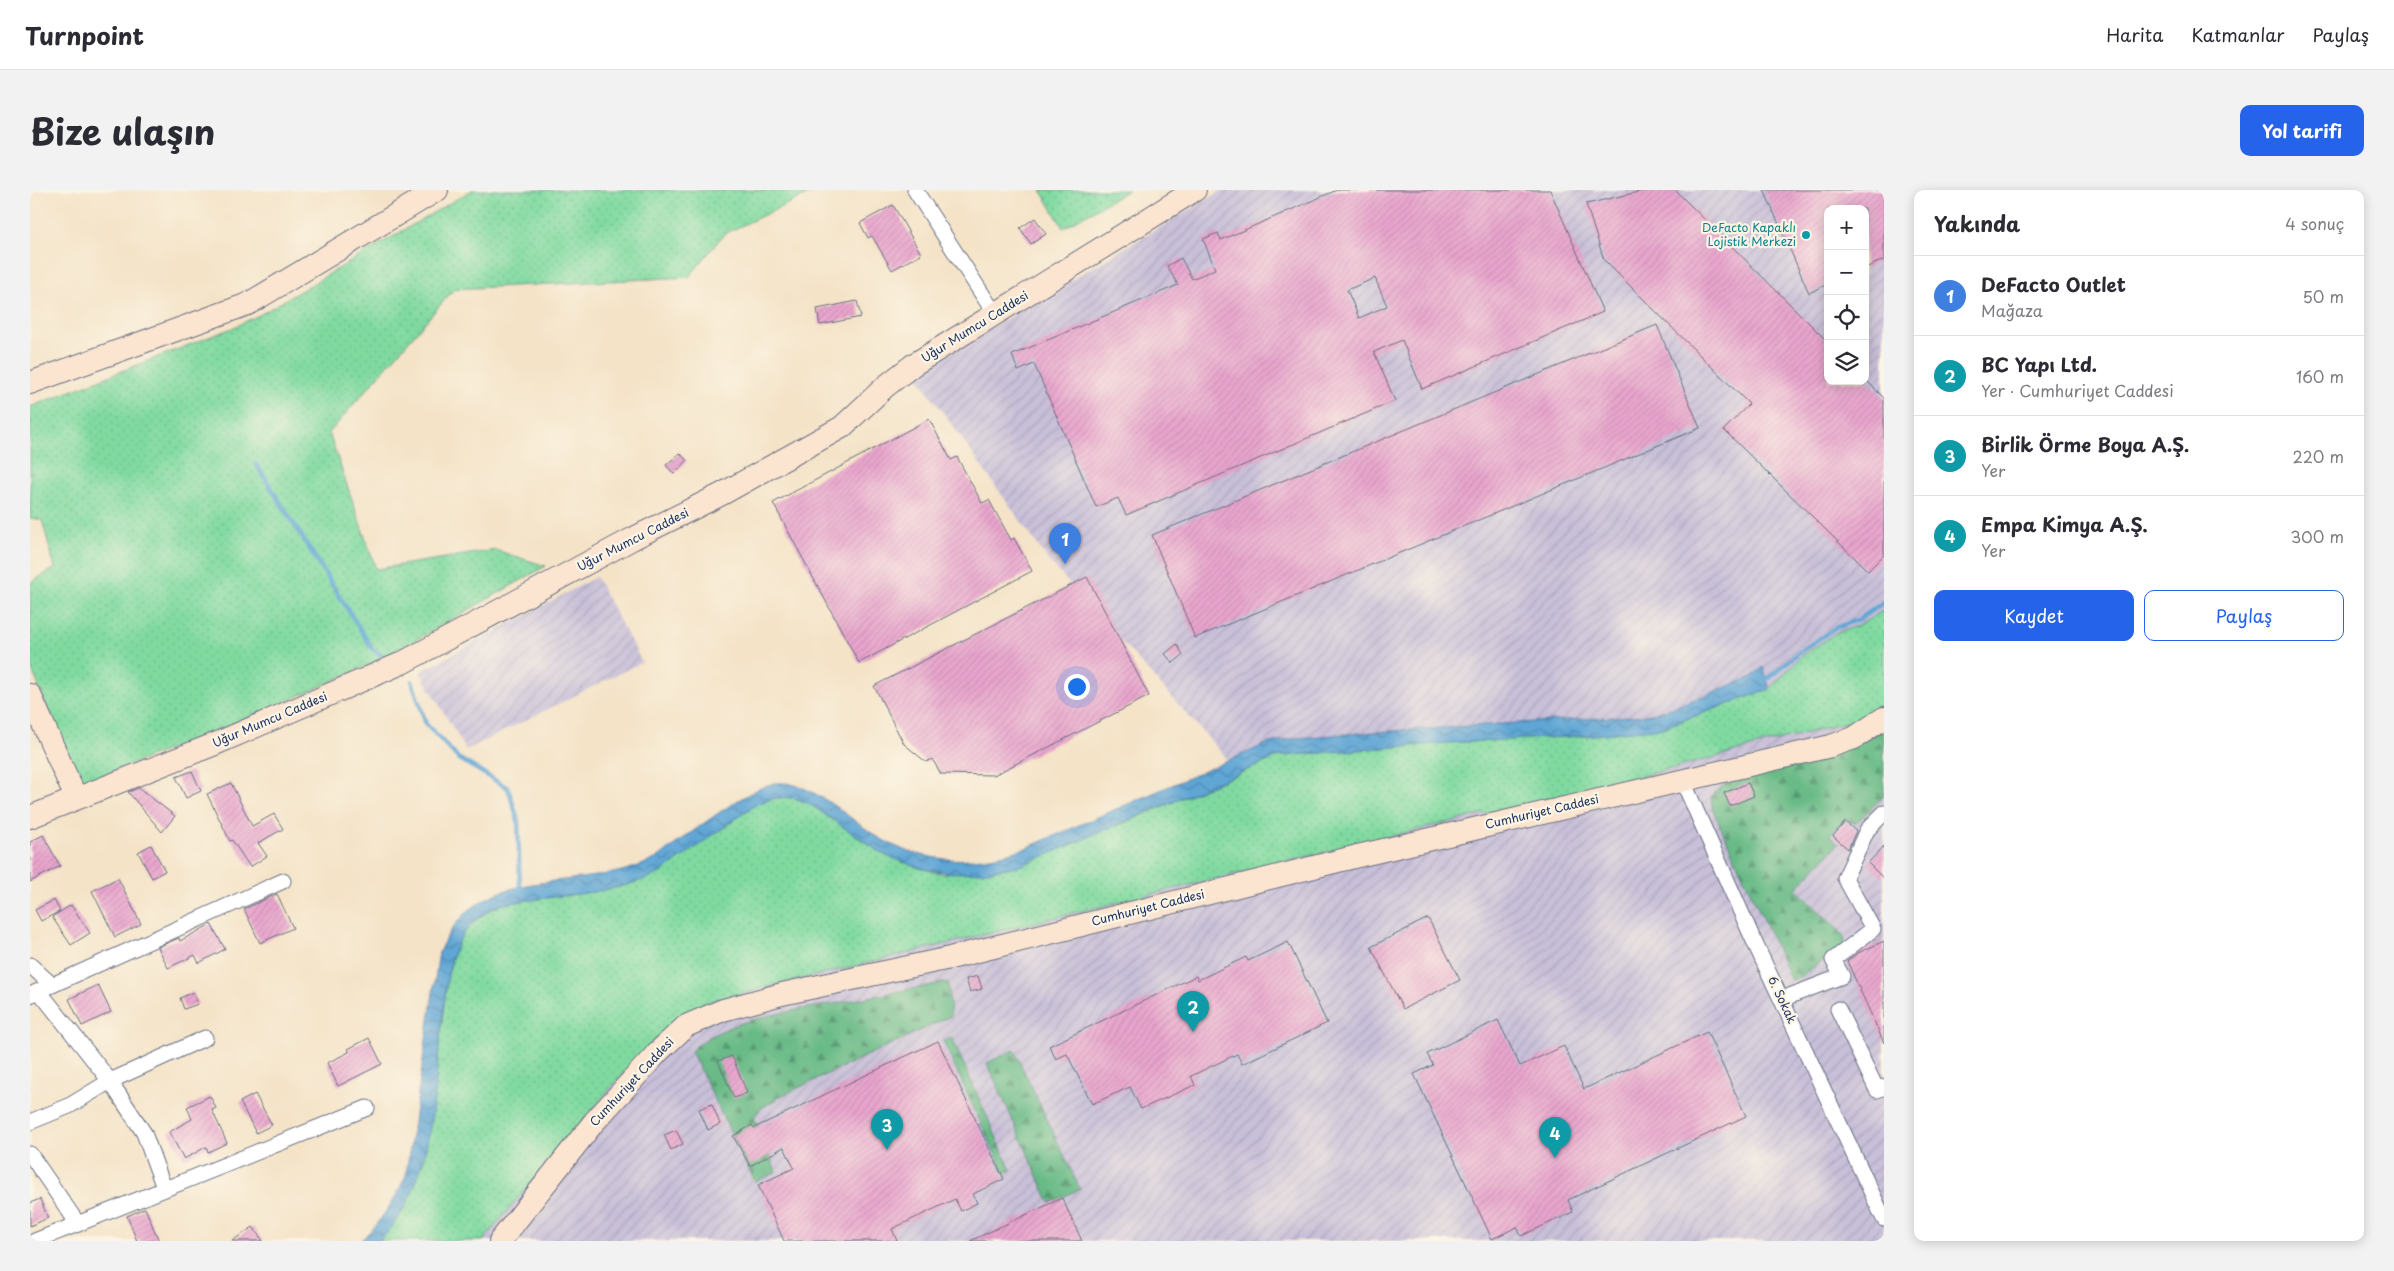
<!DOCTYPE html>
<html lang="tr">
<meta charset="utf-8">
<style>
:root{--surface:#fff;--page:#f2f2f3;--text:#2b2b33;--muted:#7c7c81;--line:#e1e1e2;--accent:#2563eb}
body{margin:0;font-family:"Playpen Sans",sans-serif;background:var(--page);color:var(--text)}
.controls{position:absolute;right:15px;top:15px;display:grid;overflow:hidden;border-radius:10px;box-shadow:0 2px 12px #0003}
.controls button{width:45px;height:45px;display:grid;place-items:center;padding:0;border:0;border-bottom:1px solid var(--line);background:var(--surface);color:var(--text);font:25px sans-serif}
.you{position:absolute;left:1046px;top:496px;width:18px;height:18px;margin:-12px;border:4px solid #fff;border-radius:50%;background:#1a73e8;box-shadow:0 0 0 8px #1a73e833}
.badge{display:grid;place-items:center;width:32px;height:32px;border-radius:50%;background:var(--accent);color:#fff;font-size:16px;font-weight:700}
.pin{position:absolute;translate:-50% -41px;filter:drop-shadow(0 1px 2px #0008)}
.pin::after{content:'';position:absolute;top:26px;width:18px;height:15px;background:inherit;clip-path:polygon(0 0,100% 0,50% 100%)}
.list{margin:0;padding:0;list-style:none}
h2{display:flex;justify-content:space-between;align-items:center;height:65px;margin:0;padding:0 20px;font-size:21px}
h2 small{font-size:16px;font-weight:400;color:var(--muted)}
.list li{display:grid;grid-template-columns:32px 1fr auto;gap:15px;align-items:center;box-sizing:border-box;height:80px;padding:0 20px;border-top:1px solid var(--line)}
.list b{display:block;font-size:19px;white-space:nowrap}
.list p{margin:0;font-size:16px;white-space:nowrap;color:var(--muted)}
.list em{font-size:16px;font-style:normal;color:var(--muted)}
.actions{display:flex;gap:10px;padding:15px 20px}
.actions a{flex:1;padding:11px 0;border:1px solid var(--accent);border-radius:10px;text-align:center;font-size:18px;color:var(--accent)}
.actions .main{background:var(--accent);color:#fff}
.icon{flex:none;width:28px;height:28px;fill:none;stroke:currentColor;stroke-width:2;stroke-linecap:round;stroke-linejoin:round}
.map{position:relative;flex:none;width:1854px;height:1051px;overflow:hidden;border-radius:10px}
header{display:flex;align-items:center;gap:30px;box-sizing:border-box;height:70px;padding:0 25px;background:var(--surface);border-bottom:1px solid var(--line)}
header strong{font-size:24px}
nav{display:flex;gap:28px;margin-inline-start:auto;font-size:18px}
.intro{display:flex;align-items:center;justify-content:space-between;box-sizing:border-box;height:120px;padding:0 30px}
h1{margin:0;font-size:35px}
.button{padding:12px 22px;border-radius:10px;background:var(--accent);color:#fff;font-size:18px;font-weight:700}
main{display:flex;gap:30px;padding:0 30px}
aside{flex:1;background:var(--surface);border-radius:10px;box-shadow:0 2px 12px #0003}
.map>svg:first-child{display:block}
</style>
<header>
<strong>Turnpoint</strong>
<nav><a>Harita</a><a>Katmanlar</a><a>Paylaş</a></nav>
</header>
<div class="intro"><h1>Bize ulaşın</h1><a class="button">Yol tarifi</a></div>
<main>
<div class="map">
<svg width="1854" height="1051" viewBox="0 0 1854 1051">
<defs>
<pattern id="industrial-furrows" width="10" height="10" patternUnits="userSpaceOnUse" patternTransform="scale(1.25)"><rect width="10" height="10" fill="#c8bfd8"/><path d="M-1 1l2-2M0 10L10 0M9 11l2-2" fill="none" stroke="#aba4bc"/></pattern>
<pattern id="grass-dots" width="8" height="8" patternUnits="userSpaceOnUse" patternTransform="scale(1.25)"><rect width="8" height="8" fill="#80daa0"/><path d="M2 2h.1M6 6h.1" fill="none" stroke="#6ebb8c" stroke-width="1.8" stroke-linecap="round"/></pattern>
<pattern id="forest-firs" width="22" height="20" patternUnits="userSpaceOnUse" patternTransform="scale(1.25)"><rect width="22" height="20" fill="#68ba86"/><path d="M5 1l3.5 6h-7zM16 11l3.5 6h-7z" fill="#559871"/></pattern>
<pattern id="water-waves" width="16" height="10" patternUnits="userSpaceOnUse" patternTransform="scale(1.25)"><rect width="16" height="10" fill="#5fa6d5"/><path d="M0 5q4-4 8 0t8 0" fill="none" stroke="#4e88b0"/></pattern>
<pattern id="building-hatch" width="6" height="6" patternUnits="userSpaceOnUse" patternTransform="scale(1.25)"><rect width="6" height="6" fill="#e9a5cd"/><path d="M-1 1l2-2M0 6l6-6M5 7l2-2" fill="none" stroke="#c78eb2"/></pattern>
</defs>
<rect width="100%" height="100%" fill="#fcf5e5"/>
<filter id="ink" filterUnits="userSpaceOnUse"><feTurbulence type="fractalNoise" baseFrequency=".02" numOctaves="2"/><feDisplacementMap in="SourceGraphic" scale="10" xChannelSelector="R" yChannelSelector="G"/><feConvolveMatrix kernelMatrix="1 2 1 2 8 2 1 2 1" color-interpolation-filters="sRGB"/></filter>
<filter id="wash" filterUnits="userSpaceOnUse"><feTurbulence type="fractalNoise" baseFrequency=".0096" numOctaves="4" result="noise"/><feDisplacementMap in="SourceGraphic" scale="20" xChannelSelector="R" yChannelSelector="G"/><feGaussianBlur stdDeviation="1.12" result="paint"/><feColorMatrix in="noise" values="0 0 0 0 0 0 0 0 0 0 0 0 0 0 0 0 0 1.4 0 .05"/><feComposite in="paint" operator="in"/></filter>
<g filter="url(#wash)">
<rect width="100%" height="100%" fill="#f4e3c7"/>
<g fill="url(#industrial-furrows)" fill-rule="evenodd">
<path d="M1192,0h662v1051h-1485l87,-231 403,-111 360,-116 -200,-222 -134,-188zM1798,19h37v172h-37z"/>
<path d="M566,387l46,85 -176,88 -46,-78z"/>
</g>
<g fill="url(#grass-dots)" stroke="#4e847f">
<path d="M442,0h345l-93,44 -35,43 -235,12 -125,144 47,136 119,-19 51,16 -160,91 -127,57 -180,71 -49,-120v-82l25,-15 -13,-48 -12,-2v-111l202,-79 29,-14z"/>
<path d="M1011,0h88l-66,38z"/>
<path d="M1854,420v91l-11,10 -17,9 -178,47 -968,234c-52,26 -75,60 -112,102 -40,45 -77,91 -115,138h-104l9,-9 35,-68 9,-56 15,-130 8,-29 7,-14 14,-15 16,-11 11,-5 118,-17 39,-14 95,-68c19,-8 33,-11 53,-2l75,51 36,14 25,6 178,-50 158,-68 166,-13 138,-7 78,-8 108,-39 32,-33 32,-22 27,-10z"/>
</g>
<g fill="url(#forest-firs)" stroke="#427472">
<path d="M1854,539v67l-29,28 -9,-5 -16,16 8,9 -38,40 -3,6 45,43 4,11 -51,36h-4l-78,-170 -2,-13 16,-14 97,-25z"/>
<path d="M918,792l3,34 -170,80 -21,13 -6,8 22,55 -21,10 -64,-131c33,-33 103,-40 147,-48 37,-7 73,-14 110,-21z"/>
<path d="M922,848l59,132 -7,3 -61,-132z"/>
<path d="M984,860l66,139 -30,14 -63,-140z"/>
</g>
<path fill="url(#water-waves)" stroke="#3d6a9a" d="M1733,477l7,22 -109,39 -77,8 -138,7 -166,13 -257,109c-56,11 -87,13 -140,-11l-75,-51c-20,-9 -34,-6 -53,2l-95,68c-47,22 -105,22 -157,31 -16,6 -32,17 -41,32 -13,19 -15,46 -18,69 -11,76 -6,179 -65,236h-19c21,-19 35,-41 46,-66l33,-223c43,-97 140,-54 218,-94 26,-19 90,-70 118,-75 35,-5 79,41 108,57 45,25 95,24 143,8l243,-105 28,-5 62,-5 287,-18 28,-8 78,-30z"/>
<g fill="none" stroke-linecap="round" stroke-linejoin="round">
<g stroke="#5fa6d5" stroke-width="4.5">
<path d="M226,274l116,184 10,8"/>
<path d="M382,491l14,43 32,34 50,30 10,32 2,72"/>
<path d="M1732,491l7,-3 29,-25 37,-25 24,-9 25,-17"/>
</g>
</g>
<g id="blocks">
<g fill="url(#building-hatch)" fill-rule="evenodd">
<path d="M1307,0h213l53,122 -181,77 -20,-49 -28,12 21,49 -269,114 -8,-17 -22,9 -62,-143 -16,7 -6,-16 166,-70 -11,-19 14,-8 11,21 23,-10 -12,-30 15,-6 3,7zM1345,88l12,28 -28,12 -12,-28z"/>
<path d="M1617,0h28l153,152v39h39l17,17v157l-16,16 -144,-141 25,-26 -145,-144 -18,-56z"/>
<path d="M1734,0h120v70l-19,8v-59h-37v75l-19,9z"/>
<path d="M863,15l28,49 -29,16 -20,-34 -4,2 -8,-15z"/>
<path d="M1005,28l11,16 -15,10 -11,-16z"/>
<path d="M827,111l4,16 -41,8 -3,-16z"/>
<path d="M1627,135l43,103 -505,210 -43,-103z"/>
<path d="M899,229l22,41 6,-3 25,46 7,-3 22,40 3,-2 18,33 -173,92 -86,-160z"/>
<path d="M650,263l7,8 -13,13 -8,-9z"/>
<path d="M1057,387l62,119 -155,79 -53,-1 -9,-15 -6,3 -22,-18 -30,-58z"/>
<path d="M1147,454l6,11 -10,8 -8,-9z"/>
<path d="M162,581l9,20 -15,7 -10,-21z"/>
<path d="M201,593l21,43 22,-12 9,15 -25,14 9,13 -17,11 -18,-27 -2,1 -23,-47z"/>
<path d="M1718,593l6,13 -24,10 -6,-13z"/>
<path d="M109,598l36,28 -13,16 -34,-40z"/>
<path d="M1815,632l11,9 -8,18 -15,-13z"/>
<path d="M13,645l17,31 -30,16v-40z"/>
<path d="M121,655l14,26 -13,7 -14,-26z"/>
<path d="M1854,656v33l-16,-16z"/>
<path d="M88,688l23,46 -26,13 -23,-46z"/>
<path d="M247,704l16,34 -33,15 -16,-34z"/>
<path d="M24,710l6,11 -19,10 -6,-11z"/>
<path d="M41,715l19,28 -19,12 -19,-28z"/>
<path d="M1398,728l32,62 -57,29 -32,-62z"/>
<path d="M181,734l14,25 -26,14 -4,-8 -27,13 -10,-21 21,-9 1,3z"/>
<path d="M1854,751v102l-37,-82 11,-8z"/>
<path d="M1258,752l39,81 -85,41 -5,-10 -46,22 4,9 -54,24 -11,-22 -38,17 -25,-50 -11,5 -7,-13 147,-70 2,4 48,-23 2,4z"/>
<path d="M948,786l4,13 -12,3 -4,-13z"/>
<path d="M68,795l13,27 -29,14 -13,-27z"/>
<path d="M163,802l5,12 -14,5 -4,-11z"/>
<path d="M1468,830l22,46 44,-20 20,43 123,-57 39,84 -178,84 5,12 -52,24 -4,-9 -25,12 -78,-165 19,-9 -6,-11z"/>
<path d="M339,848l13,26 -44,22 -11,-23 22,-11 -1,-3z"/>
<path d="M908,851l66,138 -31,15 4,9 -16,8 -6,-12 -63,30 5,12h-113l-26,-56 36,-17 -10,-21 -34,19 -17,-30 19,-11 2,3z"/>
<path d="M702,866l15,37 -13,5 -16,-37z"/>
<path d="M225,904l17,31 -16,8 -16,-31z"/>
<path d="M180,906l6,12 -4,2 15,33 -19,9 -2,-5 -22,12 -15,-27 23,-13 -5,-12z"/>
<path d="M682,914l8,20 -12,6 -9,-21z"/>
<path d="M646,940l7,14 -12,6 -7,-15z"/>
<path d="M1032,1008l20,43h-112z"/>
<path d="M10,1009l8,19 -18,8v-23z"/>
<path d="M115,1018l14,33h-22l-10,-25z"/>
<path d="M223,1037l10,14h-31z"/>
</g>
</g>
</g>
<g filter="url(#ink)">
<use href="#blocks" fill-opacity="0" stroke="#676e83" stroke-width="1"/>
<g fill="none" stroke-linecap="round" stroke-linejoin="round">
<defs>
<g id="street">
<path d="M885,0l80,124"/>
<path d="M1652,589l71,160 131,280"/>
<path d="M0,775l22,20"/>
<path d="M9,801l71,90 34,52 20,55"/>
<path d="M0,805l253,-114"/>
<path d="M1752,809l60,-23 -9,-16 40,-31 -28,-51 22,-48 17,-17"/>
<path d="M1808,819l39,81 7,-3"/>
<path d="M0,932l39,-16 41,-25 95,-43"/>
<path d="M0,964l48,70"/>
<path d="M5,1051l332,-133"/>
</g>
<g id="secondary">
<path d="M0,193l218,-79 189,-114"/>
<path d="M0,505l46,103"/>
<path d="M0,627l185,-73 187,-81 230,-124 90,-45 120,-67 44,-41 27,-21 282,-175"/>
<path d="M470,1051l94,-119 65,-71 27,-25 37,-16 59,-16 168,-36 412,-103 469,-109 23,-8 30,-20"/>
</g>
</defs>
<use href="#street" stroke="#676e83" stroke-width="17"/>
<use href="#secondary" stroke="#676e83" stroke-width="24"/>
<use href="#street" stroke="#fff" stroke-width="15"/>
<use href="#secondary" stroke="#fce5d0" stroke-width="22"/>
</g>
</g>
<circle fill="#0f9aa8" stroke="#fcf5e5" stroke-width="2" cx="1776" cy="45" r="5"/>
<g text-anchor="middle" stroke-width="4.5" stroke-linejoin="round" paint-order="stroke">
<g font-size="12" fill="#0d838f" stroke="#fcf5e5" text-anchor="end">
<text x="1766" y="42">DeFacto Kapaklı<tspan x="1766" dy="14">Lojistik Merkezi</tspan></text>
</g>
<g font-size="12" fill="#1b2f5e" stroke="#fcf5e5">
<text transform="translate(945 137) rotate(-32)" y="4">Uğur Mumcu Caddesi</text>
<text transform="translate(603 350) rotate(-27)" y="4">Uğur Mumcu Caddesi</text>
<text transform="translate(240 530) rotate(-23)" y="4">Uğur Mumcu Caddesi</text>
<text transform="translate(1512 622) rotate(-13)" y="4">Cumhuriyet Caddesi</text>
<text transform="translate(1118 718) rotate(-14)" y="4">Cumhuriyet Caddesi</text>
<text transform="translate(1752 810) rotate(65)" y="4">6. Sokak</text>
<text transform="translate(602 892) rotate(-47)" y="4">Cumhuriyet Caddesi</text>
</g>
</g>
</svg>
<div class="controls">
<button>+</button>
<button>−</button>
<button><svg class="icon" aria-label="locate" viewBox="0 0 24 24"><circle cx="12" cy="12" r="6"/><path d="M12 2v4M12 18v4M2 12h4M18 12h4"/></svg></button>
<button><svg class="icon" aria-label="layers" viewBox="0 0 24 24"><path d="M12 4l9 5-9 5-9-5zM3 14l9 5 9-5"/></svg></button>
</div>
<div class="you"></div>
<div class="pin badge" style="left:1035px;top:374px;background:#3f7fe0">1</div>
<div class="pin badge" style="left:1163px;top:842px;background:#0f9aa8">2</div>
<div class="pin badge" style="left:857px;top:960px;background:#0f9aa8">3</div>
<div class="pin badge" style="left:1525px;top:968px;background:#0f9aa8">4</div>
</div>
<aside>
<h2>Yakında<small>4 sonuç</small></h2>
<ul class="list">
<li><span class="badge" style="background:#3f7fe0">1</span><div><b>DeFacto Outlet</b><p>Mağaza</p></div><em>50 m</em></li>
<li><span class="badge" style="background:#0f9aa8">2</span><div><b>BC Yapı Ltd.</b><p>Yer · Cumhuriyet Caddesi</p></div><em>160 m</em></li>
<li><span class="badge" style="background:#0f9aa8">3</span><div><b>Birlik Örme Boya A.Ş.</b><p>Yer</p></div><em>220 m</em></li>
<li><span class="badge" style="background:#0f9aa8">4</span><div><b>Empa Kimya A.Ş.</b><p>Yer</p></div><em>300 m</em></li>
</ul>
<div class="actions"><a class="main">Kaydet</a><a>Paylaş</a></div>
</aside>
</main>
